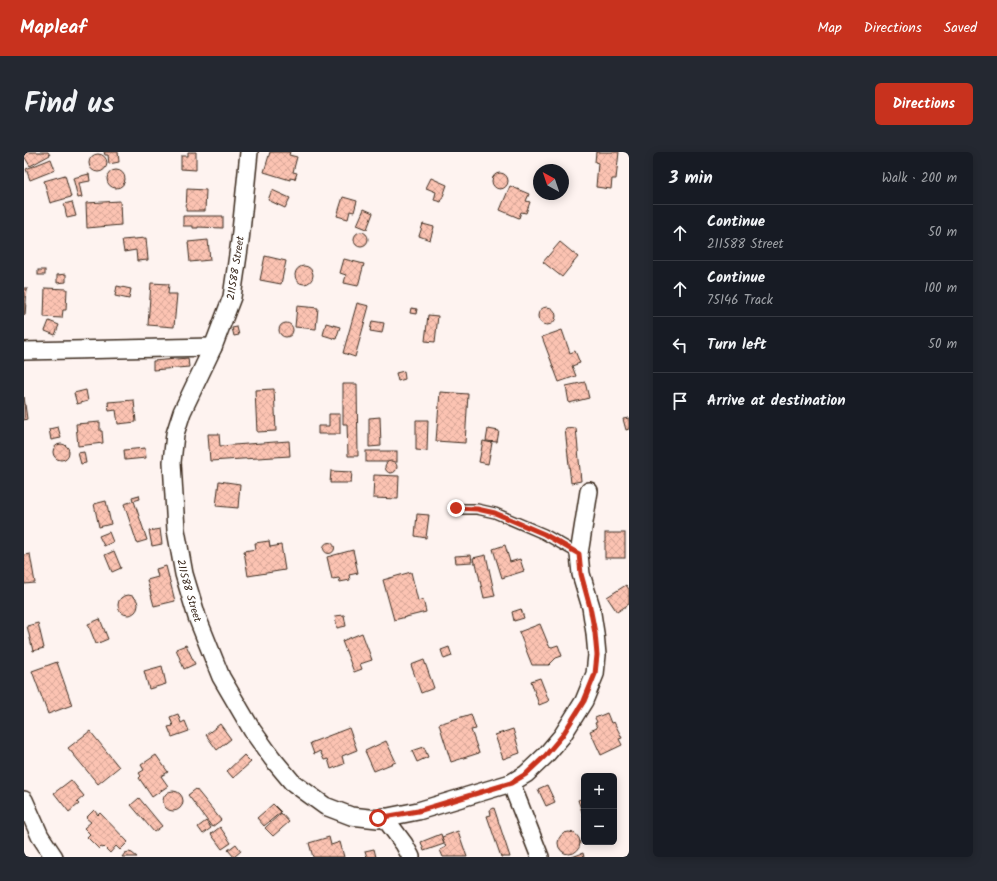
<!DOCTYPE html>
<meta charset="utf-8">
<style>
:root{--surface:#171b24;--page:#242831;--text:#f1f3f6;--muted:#9ea1a6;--line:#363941;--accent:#c8321e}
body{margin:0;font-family:Kalam,sans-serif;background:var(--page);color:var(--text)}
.controls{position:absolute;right:12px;bottom:12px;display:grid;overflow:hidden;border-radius:6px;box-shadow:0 2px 10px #0003}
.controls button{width:36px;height:36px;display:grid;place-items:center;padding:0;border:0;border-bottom:1px solid var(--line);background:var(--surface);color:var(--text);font:20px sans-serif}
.compass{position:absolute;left:509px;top:12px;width:36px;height:36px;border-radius:50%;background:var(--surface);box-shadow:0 2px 10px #0003;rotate:320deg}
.stop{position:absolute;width:12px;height:12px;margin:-9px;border:3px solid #c8321e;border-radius:50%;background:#fff}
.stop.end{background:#c8321e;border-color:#fff;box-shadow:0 1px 4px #0008}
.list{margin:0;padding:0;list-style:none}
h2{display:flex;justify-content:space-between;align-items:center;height:52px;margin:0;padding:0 16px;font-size:17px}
h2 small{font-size:13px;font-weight:400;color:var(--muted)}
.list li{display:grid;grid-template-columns:26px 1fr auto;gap:12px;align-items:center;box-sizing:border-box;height:56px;padding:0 16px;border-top:1px solid var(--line)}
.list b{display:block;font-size:15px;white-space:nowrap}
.list p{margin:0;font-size:13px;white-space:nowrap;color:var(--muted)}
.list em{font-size:13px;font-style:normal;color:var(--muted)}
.icon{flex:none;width:22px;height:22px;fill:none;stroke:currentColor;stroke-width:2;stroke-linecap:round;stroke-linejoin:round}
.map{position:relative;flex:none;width:605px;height:705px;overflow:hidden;border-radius:6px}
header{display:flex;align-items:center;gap:24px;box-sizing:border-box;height:56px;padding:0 20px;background:var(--accent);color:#fff}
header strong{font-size:19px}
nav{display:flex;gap:22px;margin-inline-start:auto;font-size:14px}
.intro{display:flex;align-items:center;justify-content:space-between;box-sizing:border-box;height:96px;padding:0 24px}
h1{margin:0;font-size:28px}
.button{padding:10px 18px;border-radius:6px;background:var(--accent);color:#fff;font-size:14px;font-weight:700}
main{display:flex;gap:24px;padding:0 24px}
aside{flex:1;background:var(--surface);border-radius:6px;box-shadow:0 2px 10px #0003}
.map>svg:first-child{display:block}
</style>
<header>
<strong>Mapleaf</strong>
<nav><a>Map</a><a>Directions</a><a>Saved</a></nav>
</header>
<div class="intro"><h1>Find us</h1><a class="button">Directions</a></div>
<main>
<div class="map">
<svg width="605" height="705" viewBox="0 0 605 705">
<defs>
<pattern id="building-cross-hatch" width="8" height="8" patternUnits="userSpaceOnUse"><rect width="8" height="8" fill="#fcc3b2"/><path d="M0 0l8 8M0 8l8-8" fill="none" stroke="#d9a899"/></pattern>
</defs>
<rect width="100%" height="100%" fill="#fef3f0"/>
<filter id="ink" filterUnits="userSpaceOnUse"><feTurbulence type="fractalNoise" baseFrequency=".025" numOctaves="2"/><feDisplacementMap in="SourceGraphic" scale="8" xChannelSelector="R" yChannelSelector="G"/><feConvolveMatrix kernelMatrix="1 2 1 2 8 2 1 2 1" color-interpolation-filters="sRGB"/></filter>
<g filter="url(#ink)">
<g fill="url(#building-cross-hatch)" stroke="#3b2a1e">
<path d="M2,0h22l2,3 -20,11 -6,-10z"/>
<path d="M80,0h14l1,10 -10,2 -1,-9h-3z"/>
<path d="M164,0h8v18l-15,-1v-13h7z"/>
<path d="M246,0h20l-1,3 8,2 -4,15 4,1 -2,6 -5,-1v2l-26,-8z"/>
<path d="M572,0h23l-3,27h-4l-1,10 -15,-2 2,-24 -3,-1z"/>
<circle cx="74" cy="11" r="9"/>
<path d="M27,7l4,11 -25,10 -4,-11z"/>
<circle cx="92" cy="27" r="9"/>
<circle cx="476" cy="29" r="8"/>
<path d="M65,22l1,7 -11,2 3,14 -4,1 -5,-20z"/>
<path d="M41,23l6,22 -21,6 -6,-22z"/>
<path d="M407,26l16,7 -6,17 -7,-2 2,-8 -10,-4z"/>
<path d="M486,34l19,8 -3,7 4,1 -4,11 -5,-1 -2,6 -19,-8z"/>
<path d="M163,37l19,1 -1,21h-19z"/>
<path d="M248,38l18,8 -5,10 -17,-8z"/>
<path d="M319,45l14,4 -3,11 -4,-1 -2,8 -11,-3z"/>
<path d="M96,49l1,24 -34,3 -1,-25z"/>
<path d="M48,50l4,14 -9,2 -3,-14z"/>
<path d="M340,57l9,4 -6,16 -10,-4z"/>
<path d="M159,64h40v12l-25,-1v1h-5v-2h-10z"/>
<path d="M399,72l11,3 -4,13 -11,-4z"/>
<circle cx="337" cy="87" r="7"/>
<path d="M122,86l2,22 -11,1 -1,-11 -12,2 -2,-12z"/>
<path d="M184,88l2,20 -20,2 -2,-20z"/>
<path d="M536,90l18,15 -16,20 -19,-15z"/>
<path d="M241,104l21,5 -5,23 -21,-4z"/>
<path d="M320,107l20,5 -6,22 -14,-3 2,-8 -6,-2z"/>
<circle cx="280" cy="123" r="9"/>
<rect x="14" y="118" width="7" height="5"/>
<path d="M42,122v8l-9,1v-8z"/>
<path d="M127,131l18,1 -1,10h9l-3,33 -26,-2z"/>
<path d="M93,134l14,3 -2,10 -14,-3z"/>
<path d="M0,136h3l-2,27h-1z"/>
<path d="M21,136l22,1 -1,21h-3l-1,8 -18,-1z"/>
<path d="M333,151l12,3 -14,51 -12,-4z"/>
<path d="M273,154l21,2 -2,21 -21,-2z"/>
<circle cx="523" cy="164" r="9"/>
<path d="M387,156l6,1 -1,5 -6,-1z"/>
<path d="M404,163l10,1 -3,26 -10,-1z"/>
<path d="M25,169l10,4 -4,10 -10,-4z"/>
<path d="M348,169l12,2 -2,10 -12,-2z"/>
<circle cx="262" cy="178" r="7"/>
<path d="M302,171l14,4 -4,12 -13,-4z"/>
<path d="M213,175l2,8 -5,1 -2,-8z"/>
<path d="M538,178l8,23 5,-2 5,12 -8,3 4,10 -17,6 -17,-45z"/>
<path d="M164,206l1,9 -36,3v-9z"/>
<path d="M380,219l1,8 -7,2 -2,-8z"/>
<path d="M561,230l4,16 -20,5 -3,-17z"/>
<path d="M319,232h14l1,72h-10l-1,-32h-4z"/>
<path d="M250,237l2,42 -19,1 -2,-42z"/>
<path d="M62,238l2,11 -11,3 -3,-11z"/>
<path d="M416,240l28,2 -3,49 -29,-2z"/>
<path d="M0,245l3,22 -3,1z"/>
<path d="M110,248l2,22 -18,2 -2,-14 -7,1 -1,-9z"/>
<path d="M305,262h11v20h-22v-8h11z"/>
<path d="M356,265l1,29 -12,1v-29z"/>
<path d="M605,266v11l-3,1 -3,-11z"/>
<path d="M392,268h12l-1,31 -11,-1z"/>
<path d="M76,270v9h2l1,12 -25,3 -2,-22z"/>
<path d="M34,275l3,11 -10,2 -2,-11z"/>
<path d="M552,276l5,53 -10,2 -6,-54z"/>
<path d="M464,277l11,2 -2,11 -11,-1z"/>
<path d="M184,282h11l1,12 69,-5 1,15 -80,5z"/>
<path d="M459,289l9,2 -4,21 -9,-2z"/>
<circle cx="37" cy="300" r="8"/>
<path d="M121,296l1,10 -21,2 -1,-10z"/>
<rect x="342" y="299" width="31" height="11"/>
<path d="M60,300l2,11 -5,1 -3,-11z"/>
<circle cx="367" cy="315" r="6"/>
<path d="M307,319l21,1 -1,11h-21z"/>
<path d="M350,323l25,1 -1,23 -25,-1z"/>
<path d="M195,329l21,3 -2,24 -22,-2z"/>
<path d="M115,343l1,4 -7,2 -1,-4z"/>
<path d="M82,349l5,23 -12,3 -5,-23z"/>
<path d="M110,349l13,39 -10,3 -13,-39z"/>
<path d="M393,362l12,1 -3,23 -11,-2z"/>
<path d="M136,377l2,15 -10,2 -3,-15z"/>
<path d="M85,380l4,10 -9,4 -5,-10z"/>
<rect x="581" y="381" width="20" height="25"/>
<path d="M245,389l1,6 11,-2 4,25 -37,6 -4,-25 12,-2 -1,-6z"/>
<circle cx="305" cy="396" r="5.5"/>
<path d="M481,393l5,17 10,-3 4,12 -22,7 -9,-29z"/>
<path d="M329,398l5,23 -9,2 1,5 -10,2 -1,-4 -7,1 -5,-22z"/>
<path d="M90,399l7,17 -9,4 -7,-17z"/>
<path d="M6,402l5,29 -11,1v-29z"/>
<path d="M447,403l1,7 -16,1 -1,-7z"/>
<path d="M462,403l9,41 -11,2 -8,-35h-2l-1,-5z"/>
<path d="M142,414l9,35 -21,5 -7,-26 11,-3 -2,-8z"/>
<path d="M387,420l7,29 5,-2 3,13 -32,8 -11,-40z"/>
<path d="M602,433l3,4v15l-12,8 -10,-15z"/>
<circle cx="104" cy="453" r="10"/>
<path d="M497,457l3,9 -10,3 -2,-9z"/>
<path d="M320,463l2,11 -9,2 -2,-12z"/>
<path d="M76,467l8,20 -12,5 -8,-20z"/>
<path d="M14,471l6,25 -11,3 -6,-25z"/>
<path d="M516,472l9,22 3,1 6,-2 4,11 -6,2 -7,7h-17l-13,-33z"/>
<path d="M338,481l10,27 -12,4 2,5 -8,3 -12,-31z"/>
<path d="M162,493l9,19 -11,5 -8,-20z"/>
<path d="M425,495l3,9 -8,3 -3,-9z"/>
<path d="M400,508l10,28 -13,5 -10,-28z"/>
<path d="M33,510l15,43 -24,9 -16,-43z"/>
<path d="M138,514l4,18 -17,5 -5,-18z"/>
<path d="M516,526l9,23 -10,4 -8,-24z"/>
<path d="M583,561l4,10 3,-1 8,16 -3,1 3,6 -21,10 -11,-24 7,-3 -2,-5 2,-1 -2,-4z"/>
<path d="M154,562l3,9 4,-2 4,10 -17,6 -4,-10 5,-1 -3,-9z"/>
<path d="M447,562l5,15 -5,1 8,23 -28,9 -12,-38z"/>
<path d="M196,572l11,15 -14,11 -11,-15z"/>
<path d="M325,576l8,22 -15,6 2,8 -13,5 -3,-10 -4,1 -4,-9 -6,3 -4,-11z"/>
<path d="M489,577l7,24 -17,6 -8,-24z"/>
<path d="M66,579l29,36 -21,17 -30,-36z"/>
<path d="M362,589l10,21 -22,9 -9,-20z"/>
<path d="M400,595l4,10 -11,5 -5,-11z"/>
<path d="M132,603l12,17 -7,4 7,10 -16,11 -13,-19 2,-2 -2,-3 5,-3 -3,-5z"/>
<path d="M220,603l7,7 -18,16 -6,-7z"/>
<path d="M47,628l13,16 -7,6 2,2 -10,8 -15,-19z"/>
<path d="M523,633l8,17 -9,4 -8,-17z"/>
<path d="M172,637l25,31 -9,7 -24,-32z"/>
<circle cx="149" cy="649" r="10"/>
<path d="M115,646l23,28 -8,6 -23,-27z"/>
<path d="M560,646v20l-6,-18z"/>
<path d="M249,652l8,8 -17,14 -7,-8z"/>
<path d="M470,656l16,49h-9l-14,-41 4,-1 -1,-5z"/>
<path d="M70,658l4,5 2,-2 28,29 -8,8 -4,-4 -6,7 -6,-6 -1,1 -2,-1 -2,2 -12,-12 3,-3 -6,-6 7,-6 -5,-4z"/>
<path d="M257,661l8,9 -16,14 -8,-8z"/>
<path d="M182,669l5,7 -8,6 -5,-7z"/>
<path d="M196,675l11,16 -9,6 -11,-15z"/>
<path d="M434,679l9,26h-24l-3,-7 6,-3 -4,-10z"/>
<circle cx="545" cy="691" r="11"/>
<path d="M417,682l3,10 -20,7 -3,-9z"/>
<path d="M305,685l2,8 9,-3 4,15h-31l-4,-14z"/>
<path d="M212,692l5,7 -7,6 -6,-7z"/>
<path d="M350,697l2,8h-9l-2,-6z"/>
<path d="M105,700l3,1 5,4h-15l3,-4z"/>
<path d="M559,701l1,4h-12z"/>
</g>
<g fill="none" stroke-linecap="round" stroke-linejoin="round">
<defs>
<path id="service" d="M432,357h21l18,4 49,21 35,20"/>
<g id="minor">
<path id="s1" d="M225,0l-9,89 -8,56 -19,50 -31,65 -7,22 -3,28 4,68 8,44 13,43 24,60 31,53 20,28 20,24 33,24 26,10 27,3 40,-8 93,-28 15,-9 19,-18 17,-20 22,-35 11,-27 2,-19 -2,-22 -4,-26 -10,-33 -2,-20 10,-63"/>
<path d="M0,199l189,-4"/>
<path d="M487,631l29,74"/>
<path d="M0,648l16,36 14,21"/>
<path d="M360,665l20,27 7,13"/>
</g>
</defs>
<use href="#service" stroke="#3b2a1e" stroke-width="12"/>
<use href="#minor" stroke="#3b2a1e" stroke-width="20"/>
<use href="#service" stroke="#fff" stroke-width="9"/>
<use href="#minor" stroke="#fff" stroke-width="17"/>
</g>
</g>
<g fill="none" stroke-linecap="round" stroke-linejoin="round" filter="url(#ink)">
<path stroke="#c8321e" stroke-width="5" d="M354,666l40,-7 93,-28 15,-9 19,-18 17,-20 22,-35 11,-27 2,-19 -2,-22 -5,-26 -9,-33 -2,-20 -35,-20 -49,-21 -18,-4 -21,-1"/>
</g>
<g text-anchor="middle" stroke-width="3.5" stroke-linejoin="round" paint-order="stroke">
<g font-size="11" fill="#3b2a1e" stroke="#fff">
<text transform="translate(211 116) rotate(-81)" y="4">211588 Street</text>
<text dy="4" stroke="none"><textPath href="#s1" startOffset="453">211588 Street</textPath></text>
</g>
</g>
</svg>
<div class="controls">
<button>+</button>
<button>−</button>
</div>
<svg class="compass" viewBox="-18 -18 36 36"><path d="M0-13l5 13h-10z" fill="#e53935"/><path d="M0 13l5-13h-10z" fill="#9ea1a6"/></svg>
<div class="stop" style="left:354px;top:666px"></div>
<div class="stop end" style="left:432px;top:356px"></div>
</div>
<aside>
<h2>3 min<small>Walk · 200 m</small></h2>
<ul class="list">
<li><svg class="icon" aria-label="ahead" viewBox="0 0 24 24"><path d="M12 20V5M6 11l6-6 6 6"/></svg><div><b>Continue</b><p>211588 Street</p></div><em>50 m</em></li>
<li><svg class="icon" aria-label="ahead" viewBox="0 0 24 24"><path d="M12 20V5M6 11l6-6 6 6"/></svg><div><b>Continue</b><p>75146 Track</p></div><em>100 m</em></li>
<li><svg class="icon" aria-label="left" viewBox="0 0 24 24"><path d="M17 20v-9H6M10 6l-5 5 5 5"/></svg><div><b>Turn left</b></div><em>50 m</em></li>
<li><svg class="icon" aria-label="arrive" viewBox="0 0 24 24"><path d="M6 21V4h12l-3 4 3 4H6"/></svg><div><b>Arrive at destination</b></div></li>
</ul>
</aside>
</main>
